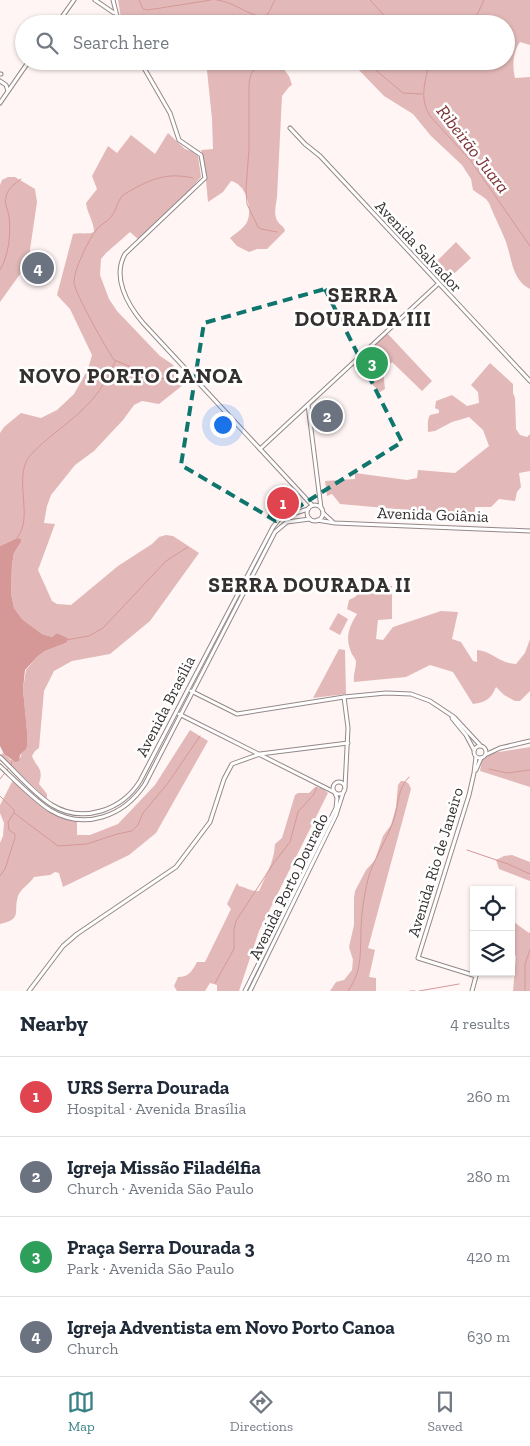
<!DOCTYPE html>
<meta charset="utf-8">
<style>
:root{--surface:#fff;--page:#f2f2f3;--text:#1f2937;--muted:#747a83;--line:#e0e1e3;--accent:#378084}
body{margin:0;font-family:"Zilla Slab",serif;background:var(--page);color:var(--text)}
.controls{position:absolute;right:15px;bottom:15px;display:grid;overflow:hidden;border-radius:0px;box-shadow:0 1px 4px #0004}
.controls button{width:45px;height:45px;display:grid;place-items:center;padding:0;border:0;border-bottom:1px solid var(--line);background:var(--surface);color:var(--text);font:25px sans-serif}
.you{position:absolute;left:222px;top:424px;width:18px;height:18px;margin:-12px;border:4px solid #fff;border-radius:50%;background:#1a73e8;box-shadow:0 0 0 8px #1a73e833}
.badge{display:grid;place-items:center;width:32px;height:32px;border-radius:50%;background:var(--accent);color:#fff;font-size:16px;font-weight:700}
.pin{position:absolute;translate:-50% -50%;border:2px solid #fff;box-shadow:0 1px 5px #0006}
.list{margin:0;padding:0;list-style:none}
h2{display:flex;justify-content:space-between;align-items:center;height:65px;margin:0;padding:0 20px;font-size:21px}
h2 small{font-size:16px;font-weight:400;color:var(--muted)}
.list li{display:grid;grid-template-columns:32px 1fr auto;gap:15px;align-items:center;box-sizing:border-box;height:80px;padding:0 20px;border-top:1px solid var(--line)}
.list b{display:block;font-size:19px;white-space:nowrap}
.list p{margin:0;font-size:16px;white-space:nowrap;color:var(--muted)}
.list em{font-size:16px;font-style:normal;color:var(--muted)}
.icon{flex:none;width:28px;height:28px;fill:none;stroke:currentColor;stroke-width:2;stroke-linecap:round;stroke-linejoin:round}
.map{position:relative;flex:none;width:530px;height:991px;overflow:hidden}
.search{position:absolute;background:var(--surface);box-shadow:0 1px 4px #0004;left:15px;right:15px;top:15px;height:55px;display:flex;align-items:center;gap:12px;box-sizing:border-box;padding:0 18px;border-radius:28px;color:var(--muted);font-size:19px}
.sheet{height:385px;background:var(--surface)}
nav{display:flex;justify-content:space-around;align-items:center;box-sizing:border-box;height:70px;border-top:1px solid var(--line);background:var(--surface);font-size:14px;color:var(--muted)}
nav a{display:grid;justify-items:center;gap:2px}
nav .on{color:var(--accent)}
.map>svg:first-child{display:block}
</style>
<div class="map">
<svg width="530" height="991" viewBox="0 0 530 991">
<rect width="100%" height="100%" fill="#fff5f4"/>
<g fill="#e2b9b8">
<path d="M118,0h412v45l-10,-3c-7,9 -8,25 -5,36l15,-1v212c-18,-9 -18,-30 -24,-47 -5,-13 -12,-26 -17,-39l-3,-4 -13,-9 -2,-11 -9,-14 -31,-29 -18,-22 -29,-18 -28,-29 -15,-6h165v-37h-384z"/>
<path d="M206,61h77l-4,2 10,13 3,9 -3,2 -7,9 -5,101c-1,8 -4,18 1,25 3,4 6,4 7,9l-18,18h-10l-8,3 -12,-6 -7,-8c5,-4 15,-11 17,-16 6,-13 -1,-38 -16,-41l-8,11 -15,10 -4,-42 -3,-10 12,-1 -1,-30z"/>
<path d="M168,133l17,16 6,2 7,5 3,21 -12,14 -51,48 -8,-7 -24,21 -5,6 -1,16 9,24 8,12 43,45 12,8 8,9 3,12 -24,19 -17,-3 -8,4 -11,15 -29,31 -19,14 -24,30 -4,11 -3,17 11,1 -17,46 14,31 5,3 14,1 47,-39 34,-22 7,-7 7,-2 7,1 26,17 -49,68 -40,33 -38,7 -18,10 -10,20 -5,57 -4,3 -3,5c5,13 12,11 7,28l8,10v5l-47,-43 3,-3 9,8 8,-3 2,-5 2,-2 3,-20 -4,-42 3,-19 12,-14 7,-5 21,-8v-6l-9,-4 -5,4 -10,-3 -20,-15 -8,-11 -3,-15 1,-29 2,-11 7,-11 -4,-4 -17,8v-113l4,-6 17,-14 20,5 16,-8 17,-16 14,-25 4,-14 -22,-46 -13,-14 16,-61c7,-2 13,1 21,-2 0,-11 -7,-19 -8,-29l11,-14 -5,-13 16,-30 9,7 14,-18 24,19z"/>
<path d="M8,177h7l20,12 2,13 -9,61 -28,39v-117l2,-5z"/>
<path d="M456,242l15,16 -26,24 -14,-15z"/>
<path d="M387,333l45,48 -10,10 -30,-29 -9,8 2,19 -5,3 -29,-28z"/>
<path d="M490,363l23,21v9l2,5 1,31 4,6 7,2 3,-3v37l-11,2 2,14 -4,5 -2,9 -16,-2 -8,8h-16l-1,9 -134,-12 -8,-10 -5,2 -2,-15 30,-2v-6l52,7 10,-2 1,-8 37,3 34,-27 -6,-16 -14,-13 -17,5 -17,9 -7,1c0,-6 -1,-12 2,-17l9,-2v-3l-4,-2 1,-7 16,-6 15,11 12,-3 -1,-11 -7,-7z"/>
<path d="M392,586v33l-14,1 -2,19 7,1 10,-13 48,-16 17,1 -6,27 9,3 12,19 4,1v-12c15,1 23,14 39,14l9,-11 5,-14v52l-10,10h-5l-11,-6 -8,-8c-5,12 -10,15 -23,17l-20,-32 -23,-7 -24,12 -52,5c-1,-8 2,-13 2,-20 0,-3 -4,-7 -5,-10 -6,-15 -2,-25 6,-38l-10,-5 2,-9 6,-3 8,-8z"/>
<path d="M338,613l10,6 -8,16 -11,-6z"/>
<path d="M339,649l6,1 1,44 -33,4z"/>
<path d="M190,730l18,11 -52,92 -27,22 -66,32 -4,-14 -4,-1 -5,3 -16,2c-4,7 -13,11 -16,19 -5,16 5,23 -18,28v-81l3,-7 1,-13 -4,-10v-8l13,-25c22,20 33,34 64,41v14h13l28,-11 37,-39z"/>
<path d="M530,747v40l-50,-16 2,-12 10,-6z"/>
<path d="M401,781c6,0 8,2 10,8l-43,159 7,2 -6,27 7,1v13h-46l6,-9 8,-2 8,-10 1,-10 -4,-13 5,-22v-27l1,-7 11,-21 9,-10 8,-24 8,-11 5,-18 2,-22z"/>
<path d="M315,787l7,1 6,5 -69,138 -20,60h-22v-6l-7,-2 -5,8h-28l-3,-5 4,-9c11,0 14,-6 19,-15h8l26,-53 -4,-5 10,-21 2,3c6,1 13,6 20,5l12,-27 3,-11 1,-9 7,-6 13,-43 3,-2h11z"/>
<path d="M512,855l18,7v19l-31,-12 -3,-9 8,-4z"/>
<path d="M511,920l18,13 1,-1v59h-17l3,-35 -5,-3z"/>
</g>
<path fill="#d59897" d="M17,538l4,1v3l-7,11 -2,11 -1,29 3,15 8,11 20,15 10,3 5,-4 9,4 2,2 -2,4 -21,8 -7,5 -13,14 -2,19 4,42v15l-1,3 -6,6 -1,6 -4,1 -11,-8 -4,-8v-200z"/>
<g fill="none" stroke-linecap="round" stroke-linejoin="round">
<g stroke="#d59897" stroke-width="1">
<path d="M139,0l4,9 5,1 63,-10"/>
<path d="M217,0c17,2 29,14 45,17l6,-3 7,-14"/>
<path d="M370,0l22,24"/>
<path d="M469,24l9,-11 6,-13"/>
<path d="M261,61l-10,13 -2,9v66l-3,40 1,15 11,23 3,2 16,3"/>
<path d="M365,61l38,32 19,1"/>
<path d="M423,61l5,7"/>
<path d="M428,68c-4,19 -8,31 2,48l41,45 59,85"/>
<path d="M429,68l6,-7"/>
<path d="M0,270c9,-15 11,-36 9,-54 -1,-6 -5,-12 -3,-19 1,-8 9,-13 15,-18"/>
<path d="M174,381l-15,-3 -45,-18c-8,-12 -39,-66 -40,-78 0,-13 15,-43 23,-53 4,-5 10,-7 14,-12 5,-6 6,-15 11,-21 3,-3 9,-5 13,-8 21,-11 35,-15 58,-10"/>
<path d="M17,538c16,-19 -1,-52 9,-76 6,-14 42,-38 54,-50 18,-16 25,-29 35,-50"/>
<path d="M66,640l23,-4 14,-8 63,-67 22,-14"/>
<path d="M489,769l18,4 23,-3"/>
<path d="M0,779l11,-14 1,-5"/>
<path d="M0,796l14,14v3l44,33 29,-2 30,-10 15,-3 6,-6 5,-12 25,-30 32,-47"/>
<path d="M467,850l41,14 22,10"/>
<path d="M0,876l5,-7 10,-31v-4l-6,-4 -1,-8 6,-9"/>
<path d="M215,983l19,-34v-20l2,-8 37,-57 17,-22 8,-30 16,-18 3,-7"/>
<path d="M348,991c14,-20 12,-35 13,-59 0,-17 3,-36 7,-53 6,-21 19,-39 26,-60 5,-15 3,-30 15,-42"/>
<path d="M410,991h5"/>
<path d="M419,991l40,-7"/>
<path d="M525,991v-27l5,-14"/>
</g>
<defs>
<g id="secondary">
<path d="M95,0l19,13"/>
<path d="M113,0l6,24"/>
<path d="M57,24l17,-24"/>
<path d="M140,61l30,52 9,27 22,15 4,23 -80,76c-13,23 2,50 18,69l169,182"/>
<path d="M0,74h1"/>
<path d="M0,81l6,4 2,6"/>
<path d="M0,103l29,-42"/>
<path d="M290,128l15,16 15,12 210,225"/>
<path d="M308,405l13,103"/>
<path d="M260,449l178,-165"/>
<circle cx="315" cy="513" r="8"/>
<path d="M323,513l9,8"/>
<path d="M317,520l18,3 195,8"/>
<path d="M191,691l46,23 107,-17 42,-4 25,1 19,7 24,16 26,28"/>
<path d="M344,697l4,31 -3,59"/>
<path d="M179,714l155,78"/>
<path d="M452,718l14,17 8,15"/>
<circle cx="480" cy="752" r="6"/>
<path d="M487,754l13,-6 30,-7"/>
<path d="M0,757c16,15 34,37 52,48 31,19 70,5 88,-24l133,-254 7,-9 28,-9"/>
<path d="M0,766c16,15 32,32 50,44 35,21 74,6 95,-26l130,-252 12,-10 23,-3"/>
<path d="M476,770l5,-12"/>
<circle cx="339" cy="788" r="6"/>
<path d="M29,991l34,-45 14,-12 99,-67 34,-45 14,-43 8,-15 28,-10 88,-11"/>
<path d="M245,991l91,-183 1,-10 -2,-5"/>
<path d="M250,991l86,-176 8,-25"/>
<path d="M472,991l4,-15 -58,-18 51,-163 5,-22 2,-16"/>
</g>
</defs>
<use href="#secondary" stroke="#948888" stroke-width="5"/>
<use href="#secondary" stroke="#fff" stroke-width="3"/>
</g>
<path fill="none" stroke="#0f766e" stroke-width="4" stroke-dasharray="10 6" stroke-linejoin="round" d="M325,289l77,153 -126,79 -95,-56 23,-142z"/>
<g text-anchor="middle" stroke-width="5" stroke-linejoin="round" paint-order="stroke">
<g font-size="16" fill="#34302f" stroke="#fff">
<text transform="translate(419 246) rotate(47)" y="6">Avenida Salvador</text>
<text transform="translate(433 514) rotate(2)" y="6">Avenida Goiânia</text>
<text transform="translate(165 706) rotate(-63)" y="6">Avenida Brasília</text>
<text transform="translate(435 862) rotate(-73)" y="6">Avenida Rio de Janeiro</text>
<text transform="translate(288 886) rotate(-64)" y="6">Avenida Porto Dourado</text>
</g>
<g font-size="18" font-style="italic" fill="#7a3034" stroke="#fff">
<text transform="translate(473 149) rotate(52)" y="6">Ribeirão Juara</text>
</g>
<g font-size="21" font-weight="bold" letter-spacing="1" fill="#34302f" stroke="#fff">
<text x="363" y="302">SERRA<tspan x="363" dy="24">DOURADA III</tspan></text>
<text x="131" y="383">NOVO PORTO CANOA</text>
<text x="310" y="592">SERRA DOURADA II</text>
</g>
</g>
</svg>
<div class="controls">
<button><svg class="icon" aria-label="locate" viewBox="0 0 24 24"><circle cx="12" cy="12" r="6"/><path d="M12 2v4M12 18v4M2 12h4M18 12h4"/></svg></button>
<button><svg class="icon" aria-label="layers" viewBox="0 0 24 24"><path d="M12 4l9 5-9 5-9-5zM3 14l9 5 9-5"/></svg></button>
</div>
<div class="you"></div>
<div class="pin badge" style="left:283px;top:503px;background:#e0444e">1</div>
<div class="pin badge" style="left:327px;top:416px;background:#6b7280">2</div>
<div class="pin badge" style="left:372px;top:363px;background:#2e9e5b">3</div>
<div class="pin badge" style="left:38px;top:268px;background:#6b7280">4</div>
<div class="search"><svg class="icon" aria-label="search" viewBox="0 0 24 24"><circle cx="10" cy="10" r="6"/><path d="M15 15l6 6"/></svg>Search here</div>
</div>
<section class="sheet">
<h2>Nearby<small>4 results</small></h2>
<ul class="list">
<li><span class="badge" style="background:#e0444e">1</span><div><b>URS Serra Dourada</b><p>Hospital · Avenida Brasília</p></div><em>260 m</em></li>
<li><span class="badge" style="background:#6b7280">2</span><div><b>Igreja Missão Filadélfia</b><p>Church · Avenida São Paulo</p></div><em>280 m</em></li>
<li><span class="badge" style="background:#2e9e5b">3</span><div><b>Praça Serra Dourada 3</b><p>Park · Avenida São Paulo</p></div><em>420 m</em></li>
<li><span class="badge" style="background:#6b7280">4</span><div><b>Igreja Adventista em Novo Porto Canoa</b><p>Church</p></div><em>630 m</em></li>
</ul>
</section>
<nav>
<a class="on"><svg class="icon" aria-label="map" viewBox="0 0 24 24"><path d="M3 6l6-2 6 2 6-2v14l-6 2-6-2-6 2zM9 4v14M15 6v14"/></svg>Map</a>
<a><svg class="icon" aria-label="directions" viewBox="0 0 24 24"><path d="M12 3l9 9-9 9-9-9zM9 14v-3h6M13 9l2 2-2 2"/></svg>Directions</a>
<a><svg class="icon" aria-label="saved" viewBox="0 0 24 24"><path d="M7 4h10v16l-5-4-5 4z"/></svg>Saved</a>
</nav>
